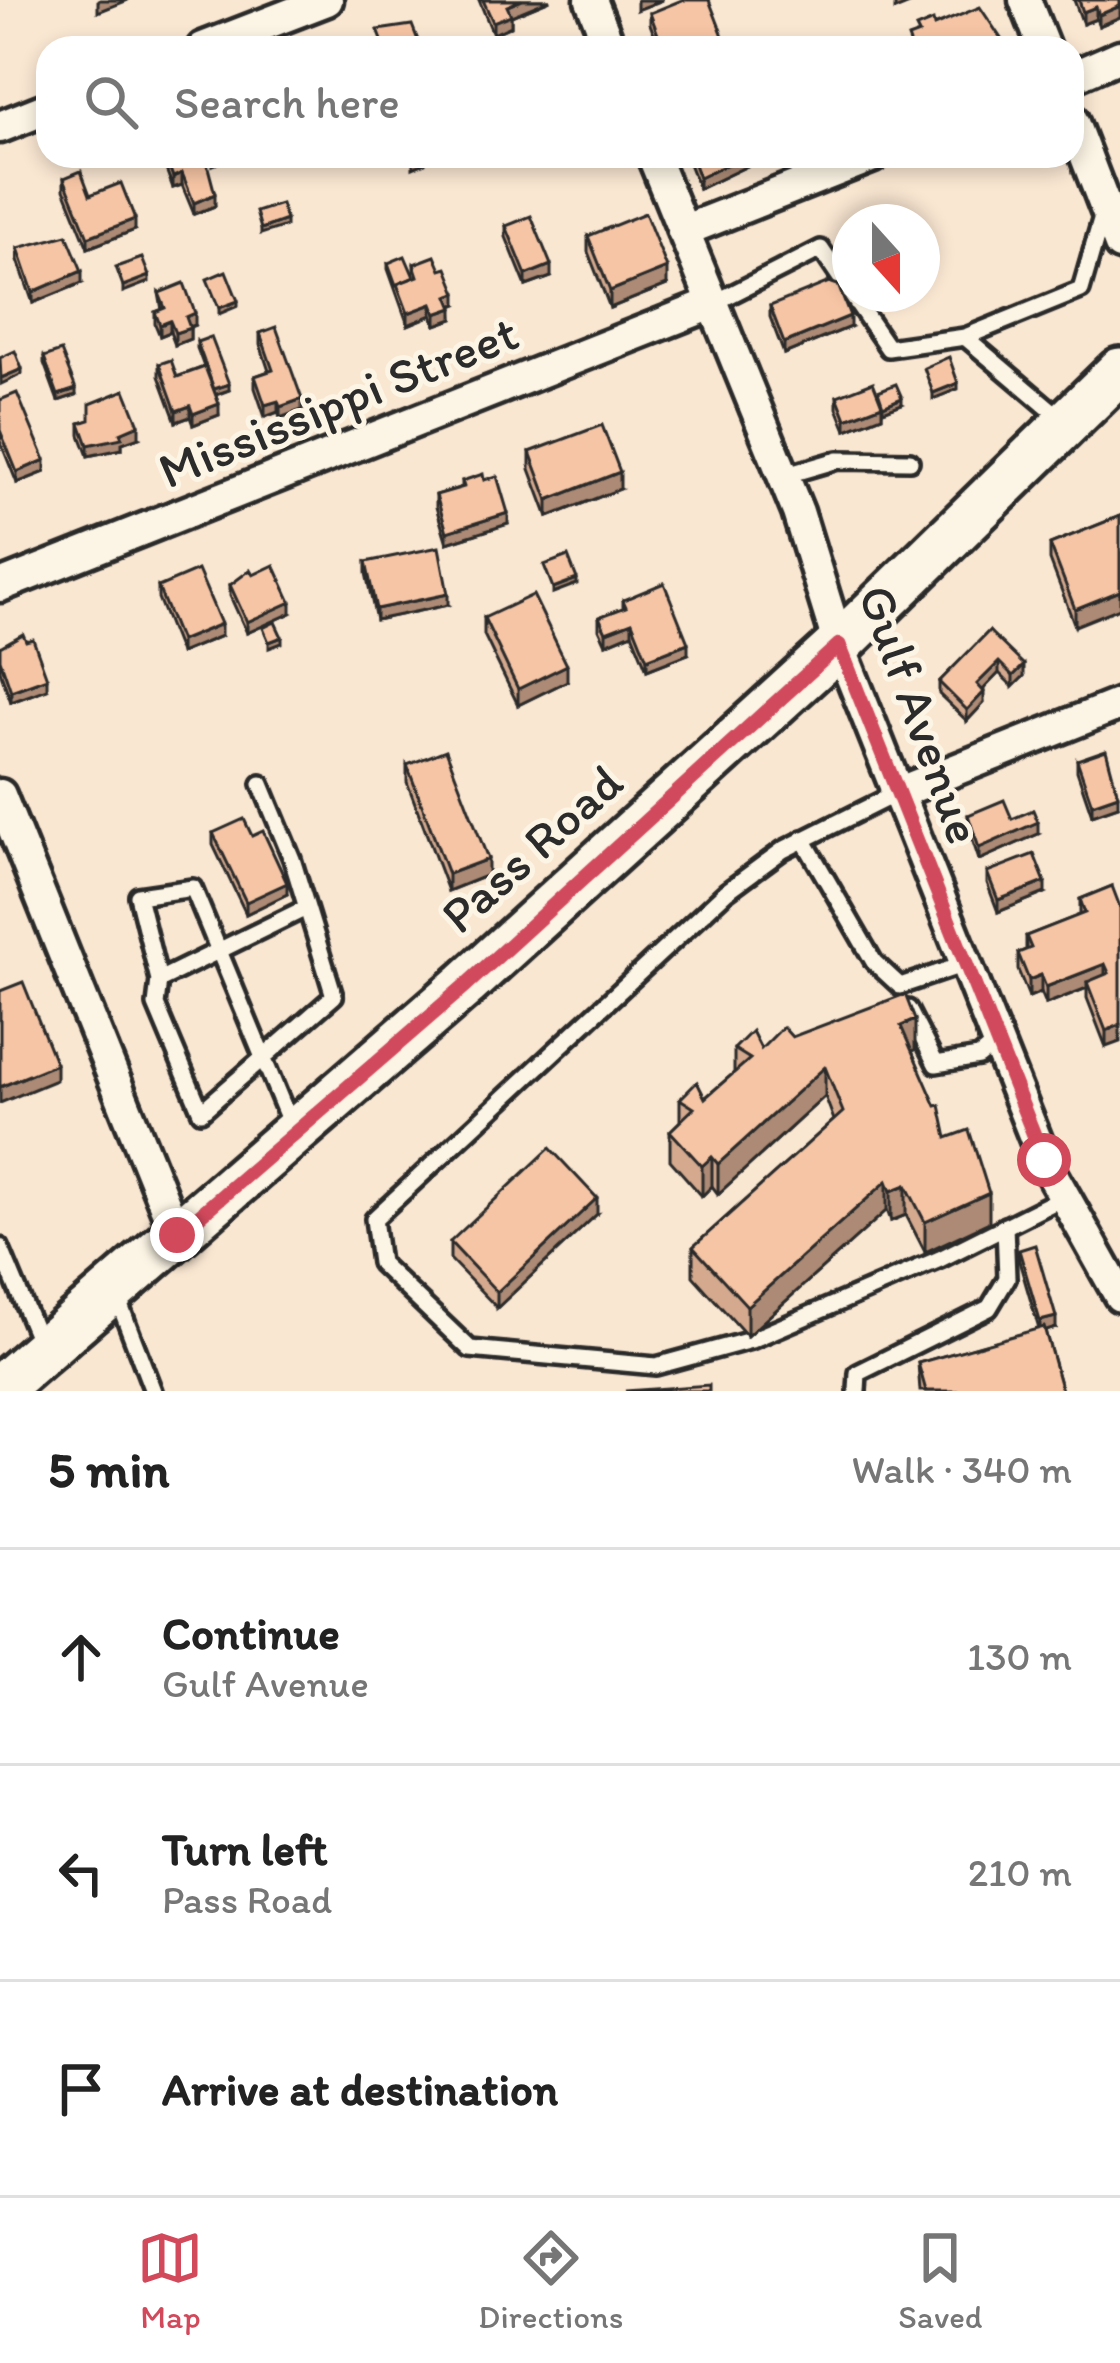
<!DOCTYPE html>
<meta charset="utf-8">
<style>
:root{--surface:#fff;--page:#f6f6f6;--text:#222;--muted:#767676;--line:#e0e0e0;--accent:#d1495b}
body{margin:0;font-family:Itim,sans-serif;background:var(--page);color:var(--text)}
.compass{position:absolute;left:832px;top:204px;width:108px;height:108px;border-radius:50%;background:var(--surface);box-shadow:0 6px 18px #0003;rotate:159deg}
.stop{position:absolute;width:36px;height:36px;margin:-27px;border:9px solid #d1495b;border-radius:50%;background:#fff}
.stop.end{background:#d1495b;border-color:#fff;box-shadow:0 3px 12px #0008}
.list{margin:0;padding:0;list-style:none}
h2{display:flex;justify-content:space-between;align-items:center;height:156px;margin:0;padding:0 48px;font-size:51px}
h2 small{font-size:39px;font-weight:400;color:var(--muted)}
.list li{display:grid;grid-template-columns:78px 1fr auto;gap:36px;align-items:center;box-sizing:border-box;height:216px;padding:0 48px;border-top:3px solid var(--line)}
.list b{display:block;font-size:45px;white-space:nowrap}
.list p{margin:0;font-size:39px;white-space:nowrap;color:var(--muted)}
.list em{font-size:39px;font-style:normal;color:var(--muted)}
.icon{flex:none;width:66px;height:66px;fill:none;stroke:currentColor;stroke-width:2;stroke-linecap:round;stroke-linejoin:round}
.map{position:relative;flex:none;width:1120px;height:1391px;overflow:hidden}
.search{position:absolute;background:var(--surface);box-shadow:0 6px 18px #0003;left:36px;right:36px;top:36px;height:132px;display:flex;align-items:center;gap:30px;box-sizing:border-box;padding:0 42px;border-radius:36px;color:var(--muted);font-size:45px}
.sheet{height:804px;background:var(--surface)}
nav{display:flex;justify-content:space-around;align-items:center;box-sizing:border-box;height:168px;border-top:3px solid var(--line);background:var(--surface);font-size:33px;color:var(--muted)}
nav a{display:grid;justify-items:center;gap:6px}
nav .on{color:var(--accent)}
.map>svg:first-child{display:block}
</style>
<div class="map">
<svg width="1120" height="1391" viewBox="0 0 1120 1391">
<rect width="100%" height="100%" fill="#fae7d2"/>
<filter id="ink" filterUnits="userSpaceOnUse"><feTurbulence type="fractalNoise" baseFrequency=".00833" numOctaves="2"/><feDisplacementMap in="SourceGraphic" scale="24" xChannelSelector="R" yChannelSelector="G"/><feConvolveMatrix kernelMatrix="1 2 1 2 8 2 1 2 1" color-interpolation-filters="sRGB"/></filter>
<g filter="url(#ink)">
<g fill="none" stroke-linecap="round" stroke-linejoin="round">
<defs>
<g id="service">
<path d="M851,294l37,54 77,-11 99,84"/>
<path d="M712,304l109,-55 29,43"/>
<path d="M965,337l116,-47 23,-80"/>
<path d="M783,476l55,-16 72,1"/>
<path d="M261,784l31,75 42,137 -133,116 -45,-107 3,-25 -21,-84 55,-8c33,79 66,158 98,237"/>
<path d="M895,794l-112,56 -57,42 -352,327 6,44 90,86 186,17 95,-26 189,-81 124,-62"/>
<path d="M803,839l71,123 26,24 65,-22"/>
<path d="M159,980l147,-72"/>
<path d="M908,1009l28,55 43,-7 18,-15"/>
<path d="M0,1247l42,101"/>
<path d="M115,1292l38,99"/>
<path d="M857,1391l1,-18 131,-65 18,-30 -2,-52"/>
</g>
<g id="minor">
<path d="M591,0l19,48"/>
<path d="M1025,0l19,48"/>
<path d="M203,48l124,-48"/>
<path d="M1072,77l48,-21"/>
<path d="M1072,120l48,125"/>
<path d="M0,127l48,-19"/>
<path d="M653,156l145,356 41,133 205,515 76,136"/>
<path d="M683,231l190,-75"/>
<path d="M0,586l712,-282"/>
<path d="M895,794l225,-90"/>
<path d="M0,795l177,440"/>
</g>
<path id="primary" d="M0,1388l466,-404 373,-339 281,-274"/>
</defs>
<use href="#service" stroke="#2b2b2b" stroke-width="24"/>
<use href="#minor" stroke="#2b2b2b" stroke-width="39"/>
<use href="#primary" stroke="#2b2b2b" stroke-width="54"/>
<use href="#service" stroke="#fcf5e5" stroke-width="15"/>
<use href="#minor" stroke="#fcf5e5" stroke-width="30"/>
<use href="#primary" stroke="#fcf5e5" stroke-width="45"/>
</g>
<g fill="#d4a98e" stroke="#2b2b2b" stroke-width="3">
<path d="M479,0h71l-39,16v10l-18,8z"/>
<path d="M1074,0h46v17l-21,9 -3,-7 -13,5z"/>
<path d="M650,13l75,35h-66l-9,-24z"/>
<path d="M161,156h44l10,50 -21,8 -12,-29 -9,3z"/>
<path d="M686,156h61v10l-48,23z"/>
<path d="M64,178l26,17 45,35 -47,18 -24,-59z"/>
<path d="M506,226l45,51 -25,9 -20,-49z"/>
<path d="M588,236l79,49 -57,23 -22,-56z"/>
<path d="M18,248l64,35 -49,20 -15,-43z"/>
<path d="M388,263l26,14v-13l43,40 -5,2 1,13 -17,6 -4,-10 -24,10 -20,-56z"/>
<path d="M159,293l36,32 -5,2v12l-15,6 -5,-13 -10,4 -5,-12v-12l7,-2z"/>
<path d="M770,306l80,21 -66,27 -14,-37z"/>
<path d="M260,333l42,77 -22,8 -2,-6 -13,5 -10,-29v-12l14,-5 -9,-27z"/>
<path d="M197,342l32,48 -13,5 3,20 -26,10 -3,-8 -14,5 -17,-46v-12l18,13 27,-10 -7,-19z"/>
<path d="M44,357l32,38 -18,6 -14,-38z"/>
<path d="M878,394l24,10 -19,7 -1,-4v9l-36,14 -9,-22v-12z"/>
<path d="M0,400l45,72 -28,11 -17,-42z"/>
<path d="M90,420l49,17 -17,6v6l-34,7 -8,-21v-12z"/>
<path d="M530,452l90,37 -72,28 -18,-48z"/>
<path d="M484,480l24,44 -61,19 -11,-36v-12l26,-8v-6z"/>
<path d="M1120,516l-45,110 -25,-66v-16z"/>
<path d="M366,562l82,43 -72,15 -10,-47z"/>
<path d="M230,585l61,28 -44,20 -17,-37z"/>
<path d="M158,587l63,49 -41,17 -22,-55z"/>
<path d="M623,600l65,54 -41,16 -15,-37 -26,11 -7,-15v-12l24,-9z"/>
<path d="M484,618l83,63 -49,24 -34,-70z"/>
<path d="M989,631l35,45 -11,11 -14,-14 -17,17 2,13 -17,18 -28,-27v-12z"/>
<path d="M0,647l47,42 -36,13 -11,-31z"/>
<path d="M1077,760l41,46 -26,9 -15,-44z"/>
<path d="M407,765l81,110 -40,16 -41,-109z"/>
<path d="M968,815l70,19 -59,26 -11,-33z"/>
<path d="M213,833l39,3 35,58 -41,20 -33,-69z"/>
<path d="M987,872l58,21 -47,19 -11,-29z"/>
<path d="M1112,886l-6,161 -19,-49v-10l-41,16 -5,-12 -12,5 -11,-27v-17l8,-3v-14l54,-21v-16z"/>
<path d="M792,1037l123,13 -3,1 35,87 42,84 -64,30 -19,-37 -15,6 -4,-11 -140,126 -54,-60v-29l141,-127 -9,-24 -107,98 -6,-8 -10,10 -32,-36v-29l10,-10v-22l25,-1 29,-25v-24h27z"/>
<path d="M597,1214l-100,94 -47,-49v-17z"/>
<path d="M1019,1250l37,78 -11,3 17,60h-142l-2,-28 121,-34 -20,-68z"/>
</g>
<g fill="#ac8a74" stroke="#2b2b2b" stroke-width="3">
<path d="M100,0h28l-30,12v-11z"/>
<path d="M522,0h28l-39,16v10l-18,8v-12l14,-16z"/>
<path d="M637,0h26l-26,10z"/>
<path d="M895,0h24l-24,10z"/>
<path d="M1120,6v11l-21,9v-11z"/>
<path d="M1096,7v12l-13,5v-12z"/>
<path d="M725,41v7h-19z"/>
<path d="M213,156h23l-23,9z"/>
<path d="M744,156h3v10l-48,23v-11z"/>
<path d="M425,157v6l-12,5v-6z"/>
<path d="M182,173v12l-9,3v-11z"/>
<path d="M215,194v12l-21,8v-11z"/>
<path d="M135,219v11l-47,18v-11z"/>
<path d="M286,220v6l-25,8v-5z"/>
<path d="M551,265v12l-25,9v-11z"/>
<path d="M667,268v17l-57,23v-17z"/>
<path d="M82,271v12l-49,20v-11z"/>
<path d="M149,276v6l-26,10v-6z"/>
<path d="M457,293v11l-9,3v-11z"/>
<path d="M238,301v5l-19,8v-6z"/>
<path d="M432,304v11l-24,10v-12z"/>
<path d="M453,308v11l-17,6v-11z"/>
<path d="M195,313v12l-9,3v-11z"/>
<path d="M850,316v11l-66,27v-11z"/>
<path d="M170,321v11l-10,4v-11z"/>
<path d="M190,328v11l-15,6v-12z"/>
<path d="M22,369v5l-21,10v-6z"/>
<path d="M958,383v6l-25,10v-6z"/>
<path d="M229,384v6l-15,5v-6z"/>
<path d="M76,389v6l-18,6v-6z"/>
<path d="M902,398v6l-19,7v-5z"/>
<path d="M302,399v11l-22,8v-11z"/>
<path d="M278,401v11l-13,5v-12z"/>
<path d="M219,404v11l-26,10v-11z"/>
<path d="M882,405v11l-36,14v-11z"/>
<path d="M190,406v11l-14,5v-11z"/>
<path d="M139,425v12l-17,6v6l-34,7v-11z"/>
<path d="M45,460v12l-28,11v-11z"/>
<path d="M620,472v17l-72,28v-17z"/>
<path d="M508,513v11l-61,19v-11z"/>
<path d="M577,579v5l-24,9v-5z"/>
<path d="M1120,591v17l-45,18v-17z"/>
<path d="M448,594v11l-72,15v-11z"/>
<path d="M291,602v11l-44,20v-11z"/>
<path d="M632,622v11l-26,11v-12z"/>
<path d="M221,624v12l-41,17v-12z"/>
<path d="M282,637v6l-13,5v-6z"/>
<path d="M688,643v11l-41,16v-11z"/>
<path d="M999,662v11l-22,23v-12z"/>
<path d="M567,665v16l-49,24v-16z"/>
<path d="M1024,665v11l-11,11v-11z"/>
<path d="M47,678v11l-36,13v-11z"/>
<path d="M984,692v11l-17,18v-11z"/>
<path d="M1118,795v11l-26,9v-11z"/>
<path d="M1038,822v12l-59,26v-12z"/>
<path d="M488,859v16l-40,16v-17z"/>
<path d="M1045,882v11l-47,19v-12z"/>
<path d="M287,883v11l-41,20v-12z"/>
<path d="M1105,964v17l-18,1v6l-41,16v-17z"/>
<path d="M1041,975v17l-12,5v-17z"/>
<path d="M915,1020v30l-14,5v-29z"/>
<path d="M1120,1025v17l-14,5v-16z"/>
<path d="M56,1064v16l-56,23v-16z"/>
<path d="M825,1067v29l-107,98v-30z"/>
<path d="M712,1157v29l-10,10v-30z"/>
<path d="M887,1181v29l-140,126v-30z"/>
<path d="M906,1185v30l-15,6v-30z"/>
<path d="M989,1193v29l-64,30v-30z"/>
<path d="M597,1198v16l-100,94v-16z"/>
<path d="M1056,1317v11l-16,5v-12z"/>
</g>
<g fill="#f6c5a5" stroke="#2b2b2b" stroke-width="3">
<path d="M483,0h39l-15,6 4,9 -18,7z"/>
<path d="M682,0h27l16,41 -19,7h-43l-13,-35z"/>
<path d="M1079,0h41v6l-21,9 -3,-8 -13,5z"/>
<path d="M980,7l24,36 -8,3 1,2h-90l4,-2 -3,-8 11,-4 -3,-6 17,-7 1,5z"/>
<path d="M412,25l9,23h-36l-7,-18z"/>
<path d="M165,156h40l10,38 -21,9 -12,-30 -9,4z"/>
<path d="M410,156h14l1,1 -12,5z"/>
<path d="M691,156h53l-45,22z"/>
<path d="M81,171l9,24 31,-12 14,36 -47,18 -24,-59z"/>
<path d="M281,204l5,16 -25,9 -5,-17z"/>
<path d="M645,213l22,55 -57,23 -22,-55z"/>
<path d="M531,216l20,49 -25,10 -20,-49z"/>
<path d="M67,235l15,36 -49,21 -15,-44z"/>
<path d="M405,256l9,21 -18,8 -8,-22z"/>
<path d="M435,256l6,14 6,-2 10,25 -9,3 5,12 -17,6 -4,-10 -24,9 -11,-29 21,-8 -4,-12z"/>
<path d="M142,258l7,18 -26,10 -7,-19z"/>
<path d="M226,271l12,30 -19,7 -12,-29z"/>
<path d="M829,282l9,3 12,31 -66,27 -14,-37z"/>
<path d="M184,283l11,30 -9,4 4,11 -15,5 -5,-12 -10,4 -5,-13 10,-4 -6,-15z"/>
<path d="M276,327l26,72 -22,8 -2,-6 -13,4 -10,-29 18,-6 -13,-37z"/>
<path d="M211,337l18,47 -15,5 -17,-47z"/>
<path d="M15,351l7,18 -21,9 -1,-20z"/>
<path d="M61,351l15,38 -18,6 -14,-38z"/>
<path d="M949,357l9,26 -25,10 -9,-25z"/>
<path d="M171,360l6,17 28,-10 14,37 -26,10 -3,-8 -14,5 -17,-47z"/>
<path d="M873,382l9,23 -36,14 -9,-23z"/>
<path d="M896,384l6,14 -19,8 -5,-15z"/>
<path d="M125,390l14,35 -19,8 2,5 -34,7 -8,-22 10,-3v-16z"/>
<path d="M17,393l28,67 -28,12 -17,-42v-30z"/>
<path d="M602,425l18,47 -72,28 -18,-48z"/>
<path d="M483,474l1,6 13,-4 11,37 -61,19 -11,-37 28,-8 -2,-6z"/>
<path d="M1120,516v75l-45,18 -25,-65z"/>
<path d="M439,547l9,47 -72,15 -10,-47z"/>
<path d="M568,556l9,23 -24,9 -9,-23z"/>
<path d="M274,565l17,37 -44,20 -17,-37 20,-15 3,5z"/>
<path d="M198,570l23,54 -41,17 -22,-54z"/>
<path d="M664,583l24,60 -41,16 -15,-37 -26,10 -7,-15 27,-10 -3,-7z"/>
<path d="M533,595l34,70 -49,24 -34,-71z"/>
<path d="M275,622l7,15 -13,5 -6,-14z"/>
<path d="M989,631l35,34 -11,11 -14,-14 -22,22 7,8 -17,18 -28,-28z"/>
<path d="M23,634l3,7 7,-2 14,39 -36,13 -11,-32v-12z"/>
<path d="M446,750l42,109 -40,15 -41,-109z"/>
<path d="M1106,750l12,45 -26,9 -15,-44z"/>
<path d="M1004,800l8,19 21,-9 5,12 -59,26 -11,-33z"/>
<path d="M244,819l8,17 11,-5 24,52 -41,19 -33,-69z"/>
<path d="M1034,854l11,28 -47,18 -11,-28z"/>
<path d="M1112,886l8,21v118l-14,6 -19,-49 22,-9 -4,-9 -59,23 -5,-12 -12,5 -11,-27 13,-5 -5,-12 59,-23 -5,-14z"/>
<path d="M23,982l33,82 -56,23v-96z"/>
<path d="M905,994l10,26 -14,6 35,80 4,-1 7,33 22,-8 20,63 -64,29 -19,-37 -15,6 -4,-10 -140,125 -54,-59 150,-135 -18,-45 -107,97 -6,-7 -10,9 -32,-35 24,-23 -14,-9 17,-17 8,16 45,-39 -16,-10 18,-18 9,18 22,-22 9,10z"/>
<path d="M550,1148l47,50 -100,94 -47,-50z"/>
<path d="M1035,1245l21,72 -16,4 -21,-71z"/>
<path d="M1044,1327l18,64h-136l-8,-28z"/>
<path d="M709,1385v6h-84z"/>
</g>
</g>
<g fill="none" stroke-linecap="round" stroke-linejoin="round" filter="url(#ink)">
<path stroke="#d1495b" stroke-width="15" d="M177,1235l289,-250 373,-340 205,515"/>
</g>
<g text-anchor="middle" stroke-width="10" stroke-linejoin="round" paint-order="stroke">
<g font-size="51" fill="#2b2b2b" stroke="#fcf5e5">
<text transform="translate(338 401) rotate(-22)" y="18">Mississippi Street</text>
<text transform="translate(921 714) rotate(70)" y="18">Gulf Avenue</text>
<text transform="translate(531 848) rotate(-42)" y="18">Pass Road</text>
</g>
</g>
</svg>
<svg class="compass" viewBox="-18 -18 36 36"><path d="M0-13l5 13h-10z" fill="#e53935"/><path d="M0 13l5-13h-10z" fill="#767676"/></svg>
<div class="stop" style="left:1044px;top:1160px"></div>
<div class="stop end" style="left:177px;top:1235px"></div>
<div class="search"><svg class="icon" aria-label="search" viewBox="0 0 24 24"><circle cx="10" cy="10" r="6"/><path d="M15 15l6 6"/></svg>Search here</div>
</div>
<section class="sheet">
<h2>5 min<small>Walk · 340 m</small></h2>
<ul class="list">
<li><svg class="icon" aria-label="ahead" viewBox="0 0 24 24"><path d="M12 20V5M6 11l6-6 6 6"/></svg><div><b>Continue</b><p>Gulf Avenue</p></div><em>130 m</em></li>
<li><svg class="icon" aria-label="left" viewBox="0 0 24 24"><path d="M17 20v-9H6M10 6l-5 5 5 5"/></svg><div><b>Turn left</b><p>Pass Road</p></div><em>210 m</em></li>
<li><svg class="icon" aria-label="arrive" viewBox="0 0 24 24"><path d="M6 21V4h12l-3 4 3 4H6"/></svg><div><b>Arrive at destination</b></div></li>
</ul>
</section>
<nav>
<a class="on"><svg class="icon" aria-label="map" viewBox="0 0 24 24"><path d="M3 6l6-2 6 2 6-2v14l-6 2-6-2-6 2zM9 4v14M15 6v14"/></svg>Map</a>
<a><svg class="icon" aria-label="directions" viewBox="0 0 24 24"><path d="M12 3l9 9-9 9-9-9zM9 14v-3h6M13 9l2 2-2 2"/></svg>Directions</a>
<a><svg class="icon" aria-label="saved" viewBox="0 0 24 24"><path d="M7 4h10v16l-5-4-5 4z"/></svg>Saved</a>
</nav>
